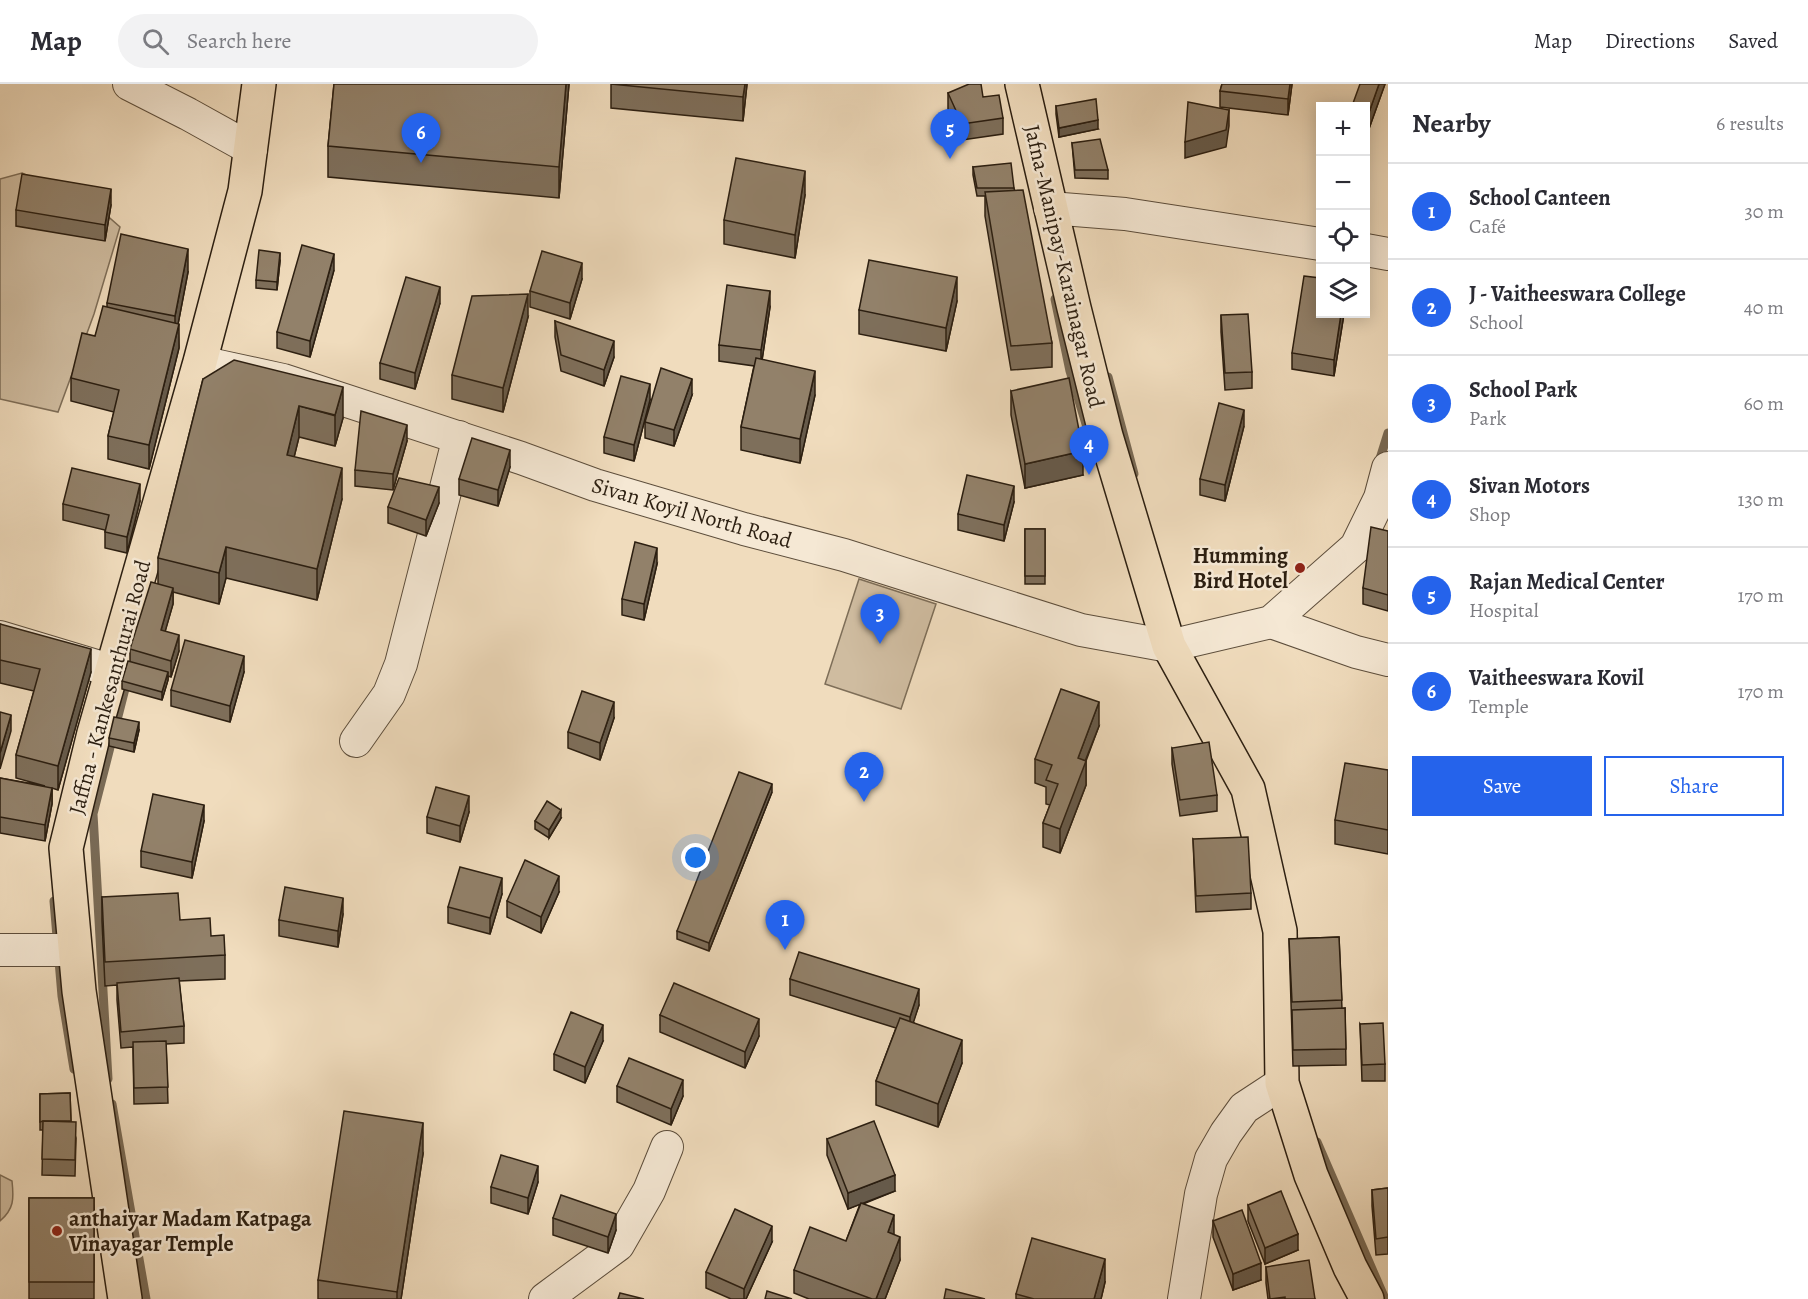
<!DOCTYPE html>
<meta charset="utf-8">
<style>
:root{--surface:#fff;--page:#f2f2f3;--text:#2b2b33;--muted:#7c7c81;--line:#e1e1e2;--accent:#2563eb}
body{margin:0;font-family:Alegreya,serif;background:var(--page);color:var(--text)}
.controls{position:absolute;right:18px;top:18px;display:grid;overflow:hidden;border-radius:0px;box-shadow:0 3px 15px #0003}
.controls button{width:54px;height:54px;display:grid;place-items:center;padding:0;border:0;border-bottom:2px solid var(--line);background:var(--surface);color:var(--text);font:30px sans-serif}
.you{position:absolute;left:696px;top:774px;width:21px;height:21px;margin:-15px;border:4px solid #fff;border-radius:50%;background:#1a73e8;box-shadow:0 0 0 9px #1a73e833}
.badge{display:grid;place-items:center;width:39px;height:39px;border-radius:50%;background:var(--accent);color:#fff;font-size:20px;font-weight:700}
.pin{position:absolute;translate:-50% -50px;filter:drop-shadow(0 2px 3px #0008)}
.pin::after{content:'';position:absolute;top:32px;width:21px;height:18px;background:inherit;clip-path:polygon(0 0,100% 0,50% 100%)}
.list{margin:0;padding:0;list-style:none}
h2{display:flex;justify-content:space-between;align-items:center;height:78px;margin:0;padding:0 24px;font-size:26px}
h2 small{font-size:20px;font-weight:400;color:var(--muted)}
.list li{display:grid;grid-template-columns:39px 1fr auto;gap:18px;align-items:center;box-sizing:border-box;height:96px;padding:0 24px;border-top:2px solid var(--line)}
.list b{display:block;font-size:22px;white-space:nowrap}
.list p{margin:0;font-size:20px;white-space:nowrap;color:var(--muted)}
.list em{font-size:20px;font-style:normal;color:var(--muted)}
.actions{display:flex;gap:12px;padding:18px 24px}
.actions a{flex:1;padding:14px 0;border:2px solid var(--accent);border-radius:0px;text-align:center;font-size:21px;color:var(--accent)}
.actions .main{background:var(--accent);color:#fff}
.icon{flex:none;width:33px;height:33px;fill:none;stroke:currentColor;stroke-width:2;stroke-linecap:round;stroke-linejoin:round}
.map{position:relative;flex:none;width:1388px;height:1215px;overflow:hidden}
header{display:flex;align-items:center;gap:36px;box-sizing:border-box;height:84px;padding:0 30px;background:var(--surface);border-bottom:2px solid var(--line)}
header strong{font-size:28px}
nav{display:flex;gap:33px;margin-inline-start:auto;font-size:21px}
.search{width:420px;height:54px;background:var(--page);display:flex;align-items:center;gap:15px;box-sizing:border-box;padding:0 21px;border-radius:33px;color:var(--muted);font-size:22px}
main{display:flex}
aside{flex:1;background:var(--surface)}
.map>svg:first-child{display:block}
</style>
<header>
<strong>Map</strong>
<div class="search"><svg class="icon" aria-label="search" viewBox="0 0 24 24"><circle cx="10" cy="10" r="6"/><path d="M15 15l6 6"/></svg>Search here</div>
<nav><a>Map</a><a>Directions</a><a>Saved</a></nav>
</header>
<main>
<div class="map">
<svg width="1388" height="1215" viewBox="0 0 1388 1215">
<rect width="100%" height="100%" fill="#f0dcbd"/>
<filter id="stains"><feTurbulence type="fractalNoise" baseFrequency=".00333" numOctaves="4"/><feColorMatrix values="0 0 0 0 .2 0 0 0 0 .09 0 0 0 0 .02 0 0 0 .5 -.17"/></filter>
<radialGradient id="worn" r=".72"><stop offset=".6" stop-color="#630" stop-opacity="0"/><stop offset="1" stop-color="#630" stop-opacity=".3"/></radialGradient>
<g fill="#cfbca0" stroke="#7e6e58" stroke-width="1.5">
<path d="M22,89l82,40 16,14 -26,87 -36,98 -58,-13v-220z"/>
<path d="M859,495l77,25 -35,105 -76,-25z"/>
<path d="M0,1091l12,6c2,18 2,28 -12,40z"/>
</g>
<g fill="none" stroke-linecap="round" stroke-linejoin="round">
<g stroke="#796a55" stroke-width="9">
<path d="M1055,215l15,72 19,63"/>
<path d="M1108,293l26,97"/>
<path d="M1378,381l10,-32"/>
<path d="M54,817l8,95 12,73"/>
<path d="M108,995l-15,-265 35,-137"/>
<path d="M112,1020l34,195"/>
<path d="M1317,1058l68,157"/>
</g>
<defs>
<g id="minor">
<path d="M129,0l59,30 63,35"/>
<path d="M1050,124l75,6 195,30"/>
<path d="M1366,166l22,4"/>
<path d="M200,278l83,18 238,78 74,27 149,44 100,26 237,75 88,16 102,-24 85,-75 24,-49 8,-30"/>
<path d="M1271,538l85,30 32,8"/>
<path d="M0,553l113,34"/>
<path d="M356,657l33,-47 12,-30 58,-227"/>
<path d="M0,866h74"/>
<path d="M545,1215l73,-54 31,-54 18,-44"/>
<path d="M1184,1215l17,-105 10,-35 15,-26 18,-25 38,-25"/>
</g>
<g id="primary">
<path d="M1022,0l52,224 32,128 63,210 79,143 32,142 2,152 29,92 39,92 17,32"/>
<path d="M125,1215l-46,-308 -13,-143 28,-115 106,-371 45,-171 14,-107"/>
</g>
</defs>
<use href="#minor" stroke="#5d4e3c" stroke-width="34"/>
<use href="#primary" stroke="#2c1f11" stroke-width="36"/>
<use href="#minor" stroke="#f5e8d4" stroke-width="32"/>
<use href="#primary" stroke="#f0dcbd" stroke-width="33"/>
</g>
<g fill="#7e6f5b" stroke="#2c1f11" stroke-width="1.5">
<path d="M334,0h235l-10,114 -231,-21v-31z"/>
<path d="M611,0h136l-4,37 -132,-13z"/>
<path d="M1222,0h70l-4,31 -68,-8v-16z"/>
<path d="M1385,0l-19,53h-1v-31z"/>
<path d="M948,9l35,4 20,21v16l-41,6 -14,-31z"/>
<path d="M1056,22l42,23 -39,8 -3,-23z"/>
<path d="M1072,59l36,27v9l-33,-1z"/>
<path d="M973,83l41,21 38,155v24l-41,3 -26,-154v-20h-8l-4,-21z"/>
<path d="M805,111l-10,63 -71,-14v-24z"/>
<path d="M111,121l-6,36 -89,-15v-16z"/>
<path d="M280,177l-3,29 -21,-2v-8z"/>
<path d="M334,186l-24,87 -33,-9v-16z"/>
<path d="M188,188l-10,52 1,24 -30,121 -41,-10v-23l6,-24 -43,-11v-23l24,-42 12,-29v-4z"/>
<path d="M582,195l-12,40 -40,-12v-16z"/>
<path d="M957,217l-11,50 -87,-17v-24z"/>
<path d="M440,219l-25,86 -35,-10v-16z"/>
<path d="M770,223l-8,53 53,35 -15,68 -59,-13v-23l13,-61 -35,-5v-16z"/>
<path d="M1344,230l-10,62 -42,-7v-16z"/>
<path d="M1221,231l31,57v16l-27,2 -4,-58z"/>
<path d="M528,233l-25,95 -51,-13v-24z"/>
<path d="M555,237l59,36 -10,29 -43,-15 -6,-34z"/>
<path d="M203,295l140,39 -8,28 -36,-9 -5,20 48,42 -25,101 -91,-22 -7,26 -46,-12v12l-8,27 14,20 -8,26 -3,-1v4l-6,20 -40,-11v-8l8,-19v-13l28,-65v-26z"/>
<path d="M1011,307l72,84 -58,13 -14,-73z"/>
<path d="M692,311l-18,51 -29,-8v-16z"/>
<path d="M650,316l-16,61 -30,-8v-16z"/>
<path d="M1244,342l-19,75 -25,-6v-16z"/>
<path d="M407,357l-14,49 -38,-4v-16z"/>
<path d="M510,383l-12,39 -39,-11v-16z"/>
<path d="M140,417l-13,52 -22,-5v-18l-42,-10v-16z"/>
<path d="M1014,418l-10,39 -46,-11v-16z"/>
<path d="M439,419l-13,33 -38,-13v-16z"/>
<rect x="1025" y="445" width="20" height="55"/>
<path d="M1388,447v80l-25,-7v-16z"/>
<path d="M657,480l-13,56 -22,-5v-16z"/>
<path d="M0,540l91,48 -33,118 -6,-2v16l-7,37 -45,-8v-55l45,8 -29,-8v-23l18,-64 -34,-8z"/>
<path d="M244,588l-14,50 -59,-16v-16z"/>
<path d="M614,634l-14,42 -32,-12v-16z"/>
<path d="M1099,642l-13,35v24l-26,68 -17,-6v-24l7,-18 -4,-1v-17l-11,-4v-24z"/>
<path d="M139,646l-5,22 -25,-6v-8z"/>
<path d="M1172,664l45,47v16l-37,5 -8,-52z"/>
<path d="M1388,686v84l-53,-10v-24z"/>
<path d="M772,708l-63,159 -32,-12v-8z"/>
<path d="M469,728l-9,30 -33,-9v-16z"/>
<path d="M561,734l-12,20 -14,-9v-8z"/>
<path d="M204,737l-12,57 -51,-11v-16z"/>
<path d="M1193,755l58,54v16l-55,3z"/>
<path d="M559,808l-18,41 -34,-16v-16z"/>
<path d="M502,810l-12,40 -42,-11v-16z"/>
<path d="M102,813l78,23 31,16 14,19v24l-46,2 5,45v17l-18,1 2,59 -34,1 -1,-57 -12,1 -4,-48v-15l-12,1 -3,-65z"/>
<path d="M343,830l-5,33 -59,-11v-16z"/>
<path d="M1339,853l3,72 3,-1 1,57 -53,1 -4,-127z"/>
<path d="M790,895l129,26 -6,17 49,41 -24,64 -62,-22v-24l20,-53 -106,-33z"/>
<path d="M660,931l99,21 -14,32 -85,-36z"/>
<path d="M1360,940l25,40v17h-23z"/>
<path d="M603,957l-18,42 -31,-13v-16z"/>
<path d="M617,1002l66,10 -12,29 -54,-23z"/>
<path d="M70,1009l1,29 5,16 -1,38 -33,-1 1,-45h-3v-36z"/>
<path d="M827,1055l68,52 -32,13 31,31 6,25 -15,39h-76l-15,-6v-23l52,-29 14,-37 -12,5 -21,-54z"/>
<path d="M423,1070l-22,145h-83v-19z"/>
<path d="M538,1098l-10,32 -37,-11v-16z"/>
<path d="M1388,1104v66l-12,1 -4,-49v-16z"/>
<rect x="29" y="1114" width="65" height="101"/>
<path d="M1248,1121l50,45 -33,14 -17,-43z"/>
<path d="M553,1134l63,12 -8,23 -55,-18z"/>
<path d="M1213,1137l48,59 -28,10 -20,-53z"/>
<path d="M772,1158l-26,57h-15l-25,-11v-16z"/>
<path d="M1266,1183l49,32h-47l-2,-16z"/>
<path d="M1105,1198l-4,17h-85v-5z"/>
</g>
<g fill="#665a4a" stroke="#2c1f11" stroke-width="1.5">
<path d="M566,0h3l-10,114v-31z"/>
<path d="M745,0h2l-4,37v-24z"/>
<path d="M1290,0h2l-4,31v-16z"/>
<path d="M1379,0h6l-19,53v-16z"/>
<path d="M1229,26v16l-3,21 -41,11v-16z"/>
<path d="M1098,36v9l-39,8v-9z"/>
<path d="M805,87v24l-10,63v-23z"/>
<path d="M111,105v16l-6,36v-16z"/>
<path d="M188,165v23l-13,68v-24z"/>
<path d="M280,169v8l-3,29v-8z"/>
<path d="M334,170v16l-24,87v-16z"/>
<path d="M582,179v16l-12,40v-16z"/>
<path d="M957,193v24l-11,50v-23z"/>
<path d="M440,203v16l-25,86v-16z"/>
<path d="M770,207v16l-9,60v-17z"/>
<path d="M528,210v23l-25,95v-24z"/>
<path d="M1341,230h3l-10,62v-16z"/>
<path d="M179,240v24l-30,121v-24z"/>
<path d="M614,257v16l-10,29v-16z"/>
<path d="M815,287v24l-15,68v-24z"/>
<path d="M692,295v16l-18,51v-16z"/>
<path d="M650,300v16l-16,61v-16z"/>
<path d="M343,303v31l-8,28v-31z"/>
<path d="M299,322v31l-12,49v-31z"/>
<path d="M1244,326v16l-19,75v-16z"/>
<path d="M407,341v16l-14,49v-16z"/>
<path d="M510,366v17l-12,39v-16z"/>
<path d="M1083,367v24l-58,13v-24z"/>
<path d="M342,384v31l-25,101v-31z"/>
<path d="M140,400v17l-13,52v-16z"/>
<path d="M1014,402v16l-10,39v-16z"/>
<path d="M439,403v16l-13,33v-16z"/>
<path d="M226,463v31l-7,26v-31z"/>
<path d="M657,464v16l-13,56v-16z"/>
<path d="M173,504v16l-12,42v-16z"/>
<path d="M179,551v16l-8,26v-16z"/>
<path d="M91,565v23l-33,118v-24z"/>
<path d="M244,572v16l-14,50v-16z"/>
<path d="M168,588v8l-6,20v-8z"/>
<path d="M614,618v16l-14,42v-17z"/>
<path d="M1099,618v24l-17,43 4,-8v24l-26,68v-24l18,-71z"/>
<path d="M11,631v16l-11,38v-16z"/>
<path d="M139,638v8l-5,22v-9z"/>
<path d="M772,700v8l-63,159v-8z"/>
<path d="M52,704v16l-7,37v-16z"/>
<path d="M469,712v16l-9,30v-16z"/>
<path d="M204,721v16l-12,57v-16z"/>
<path d="M561,726v8l-12,20v-8z"/>
<path d="M559,792v16l-18,41v-16z"/>
<path d="M502,794v16l-12,40v-16z"/>
<path d="M343,814v16l-5,33v-16z"/>
<path d="M919,905v16l-9,28v-16z"/>
<path d="M759,935v17l-14,32v-16z"/>
<path d="M603,941v16l-18,42v-16z"/>
<path d="M962,956v23l-24,64v-23z"/>
<path d="M683,996v16l-12,29v-16z"/>
<path d="M423,1039v31l-22,145h-4v-7z"/>
<path d="M538,1082v16l-10,32v-16z"/>
<path d="M895,1091v16l-47,18v-16z"/>
<path d="M616,1130v16l-8,23v-16z"/>
<path d="M894,1131v24l-6,-7z"/>
<path d="M772,1142v16l-26,57h-2v-10z"/>
<path d="M1298,1150v16l-33,14v-16z"/>
<path d="M900,1153v23l-15,39h-9z"/>
<path d="M1105,1175v23l-4,17h-7z"/>
<path d="M1261,1179v17l-28,10v-16z"/>
</g>
<g fill="#92816a" stroke="#2c1f11" stroke-width="1.5">
<path d="M334,0h232l-7,83 -231,-21z"/>
<path d="M611,0h134l-2,13z"/>
<path d="M969,0h12l2,13 16,-2 4,23 -41,6 -14,-31z"/>
<path d="M1222,0h68l-2,15 -68,-8z"/>
<path d="M1360,0h19l-13,37 -1,-1v-14h-13z"/>
<path d="M1096,15l2,21 -39,8 -3,-22z"/>
<path d="M1188,18l41,8 -3,20 -41,12z"/>
<path d="M1100,55l8,31h-33l-3,-27z"/>
<path d="M736,74l69,13 -10,64 -71,-15z"/>
<path d="M1011,79l3,25h-37l-4,-21z"/>
<path d="M22,90l89,15 -6,36 -89,-15z"/>
<path d="M1023,106l29,153 -41,3 -26,-154z"/>
<path d="M121,150l67,15 -13,67 -68,-13z"/>
<path d="M302,161l32,9 -24,87 -33,-9z"/>
<path d="M259,166l21,3 -3,29 -21,-2z"/>
<path d="M542,167l40,12 -12,40 -40,-12z"/>
<path d="M869,176l88,17 -11,51 -87,-18z"/>
<path d="M1304,192l16,2v36h21l-7,46 -42,-7z"/>
<path d="M406,193l34,10 -25,86 -35,-10z"/>
<path d="M727,201l43,6 -9,59 -42,-5z"/>
<path d="M528,210l-25,94 -51,-13 20,-79z"/>
<path d="M103,222l76,18 -30,121 -41,-9 11,-46 -48,-12 11,-45 13,3z"/>
<path d="M1248,230l4,58 -27,1 -4,-58z"/>
<path d="M555,237l59,20 -10,29 -43,-15z"/>
<path d="M756,274l59,13 -15,68 -59,-12z"/>
<path d="M234,276l109,27 -8,28 -36,-9 -12,49 55,13 -25,101 -91,-22 -7,26 -61,-15 45,-179z"/>
<path d="M661,284l31,11 -18,51 -29,-8z"/>
<path d="M621,292l29,8 -16,61 -30,-8z"/>
<path d="M1069,294l14,73 -58,13 -14,-73z"/>
<path d="M1219,319l25,7 -19,75 -25,-6z"/>
<path d="M361,327l46,14 -14,49 -38,-4z"/>
<path d="M472,354l38,12 -12,40 -39,-11z"/>
<path d="M72,384l68,16 -13,53 -22,-5 4,-17 -46,-11z"/>
<path d="M967,391l47,11 -10,39 -46,-11z"/>
<path d="M399,394l40,9 -13,33 -38,-13z"/>
<path d="M1371,443l17,4v64l-25,-7z"/>
<rect x="1025" y="445" width="20" height="47"/>
<path d="M635,458l22,6 -13,56 -22,-5z"/>
<path d="M151,498l22,6 -12,42 18,5 -8,26 -41,-12z"/>
<path d="M0,540l91,25 -33,117 -42,-11 24,-86 -40,-9z"/>
<path d="M185,556l59,16 -14,50 -59,-16z"/>
<path d="M128,577l40,11 -6,20 -40,-11z"/>
<path d="M1061,605l38,13 -21,56 8,3 -26,68 -17,-6 15,-39 -12,-4 6,-15 -17,-6z"/>
<path d="M582,607l32,11 -14,41 -32,-11z"/>
<path d="M0,628l11,3 -11,38z"/>
<path d="M114,633l25,5 -5,21 -25,-5z"/>
<path d="M1209,658l8,53 -37,5 -8,-52z"/>
<path d="M1345,679l43,7v60l-53,-10z"/>
<path d="M739,688l33,12 -63,159 -32,-12z"/>
<path d="M0,694l52,10 -7,37 -45,-8z"/>
<path d="M436,703l33,9 -9,30 -33,-9z"/>
<path d="M153,710l51,11 -12,57 -51,-11z"/>
<path d="M547,717l14,9 -12,20 -14,-9z"/>
<path d="M1248,753l3,56 -55,3 -3,-57z"/>
<path d="M525,776l34,16 -18,41 -34,-16z"/>
<path d="M460,783l42,11 -12,40 -42,-11z"/>
<path d="M285,803l58,11 -5,33 -59,-11z"/>
<path d="M178,809l2,27 30,-2 1,18 13,-1 1,20 -120,7 -3,-65z"/>
<path d="M1339,853l3,63 -50,2 -3,-63z"/>
<path d="M799,868l120,37 -9,28 -120,-38z"/>
<path d="M179,894l5,48 -63,6 -4,-49z"/>
<path d="M674,899l85,36 -14,33 -85,-37z"/>
<path d="M1345,924l1,41 -53,1 -1,-40z"/>
<path d="M571,928l32,13 -18,42 -31,-13z"/>
<path d="M900,934l62,22 -24,64 -62,-23z"/>
<path d="M1383,939l2,41 -23,1 -2,-41z"/>
<path d="M166,957l2,46 -34,1 -1,-46z"/>
<path d="M629,974l54,22 -12,29 -54,-23z"/>
<path d="M70,1009l1,28h-28l-3,1v-28z"/>
<path d="M344,1027l79,12 -26,169 -79,-12z"/>
<path d="M43,1037l33,1 -1,38 -33,-1z"/>
<path d="M874,1037l21,54 -47,18 -21,-54z"/>
<path d="M501,1071l37,11 -10,32 -37,-11z"/>
<path d="M1388,1104v49l-12,2 -4,-49z"/>
<path d="M1281,1107l17,43 -33,14 -17,-43z"/>
<path d="M561,1111l55,19 -8,23 -55,-19z"/>
<rect x="29" y="1114" width="65" height="84"/>
<path d="M861,1119l33,12 -6,17 12,5 -24,62h-4l-78,-29 16,-43 36,14z"/>
<path d="M735,1125l37,17 -28,63 -38,-17z"/>
<path d="M1242,1126l19,53 -28,11 -20,-53z"/>
<path d="M1032,1154l73,21 -11,40h-60l-18,-5z"/>
<path d="M1309,1176l6,39h-30v-2l-15,2 -4,-32z"/>
<path d="M946,1205l39,10h-41z"/>
<path d="M767,1207l25,8h-27z"/>
<path d="M620,1209l24,6h-26z"/>
</g>
<g fill="#8f2418" stroke="#f5e8d4" stroke-width="2">
<circle cx="1300" cy="484" r="6"/>
<circle cx="57" cy="1147" r="6"/>
</g>
<g text-anchor="middle" stroke-width="5" stroke-linejoin="round" paint-order="stroke">
<g font-size="22" fill="#2c1f11" stroke="#f5e8d4">
<text transform="translate(1065 182) rotate(77)" y="8">Jafna-Manipay-Karainagar Road</text>
<text transform="translate(692 428) rotate(16)" y="8">Sivan Koyil North Road</text>
<text transform="translate(109 603) rotate(-75)" y="8">Jaffna - Kankesanthurai Road</text>
</g>
<g font-size="22" font-weight="bold" fill="#2c1f11" stroke="#f5e8d4" text-anchor="end">
<text x="1288" y="479">Humming<tspan x="1288" dy="25">Bird Hotel</tspan></text>
<text x="69" y="1142" text-anchor="start">anthaiyar Madam Katpaga<tspan x="69" dy="25">Vinayagar Temple</tspan></text>
</g>
</g>
<rect width="100%" height="100%" filter="url(#stains)"/>
<rect width="100%" height="100%" fill="url(#worn)"/>
</svg>
<div class="controls">
<button>+</button>
<button>−</button>
<button><svg class="icon" aria-label="locate" viewBox="0 0 24 24"><circle cx="12" cy="12" r="6"/><path d="M12 2v4M12 18v4M2 12h4M18 12h4"/></svg></button>
<button><svg class="icon" aria-label="layers" viewBox="0 0 24 24"><path d="M12 4l9 5-9 5-9-5zM3 14l9 5 9-5"/></svg></button>
</div>
<div class="you"></div>
<div class="pin badge" style="left:785px;top:866px">1</div>
<div class="pin badge" style="left:864px;top:718px">2</div>
<div class="pin badge" style="left:880px;top:560px">3</div>
<div class="pin badge" style="left:1089px;top:391px">4</div>
<div class="pin badge" style="left:950px;top:75px">5</div>
<div class="pin badge" style="left:421px;top:79px">6</div>
</div>
<aside>
<h2>Nearby<small>6 results</small></h2>
<ul class="list">
<li><span class="badge">1</span><div><b>School Canteen</b><p>Café</p></div><em>30 m</em></li>
<li><span class="badge">2</span><div><b>J - Vaitheeswara College</b><p>School</p></div><em>40 m</em></li>
<li><span class="badge">3</span><div><b>School Park</b><p>Park</p></div><em>60 m</em></li>
<li><span class="badge">4</span><div><b>Sivan Motors</b><p>Shop</p></div><em>130 m</em></li>
<li><span class="badge">5</span><div><b>Rajan Medical Center</b><p>Hospital</p></div><em>170 m</em></li>
<li><span class="badge">6</span><div><b>Vaitheeswara Kovil</b><p>Temple</p></div><em>170 m</em></li>
</ul>
<div class="actions"><a class="main">Save</a><a>Share</a></div>
</aside>
</main>
